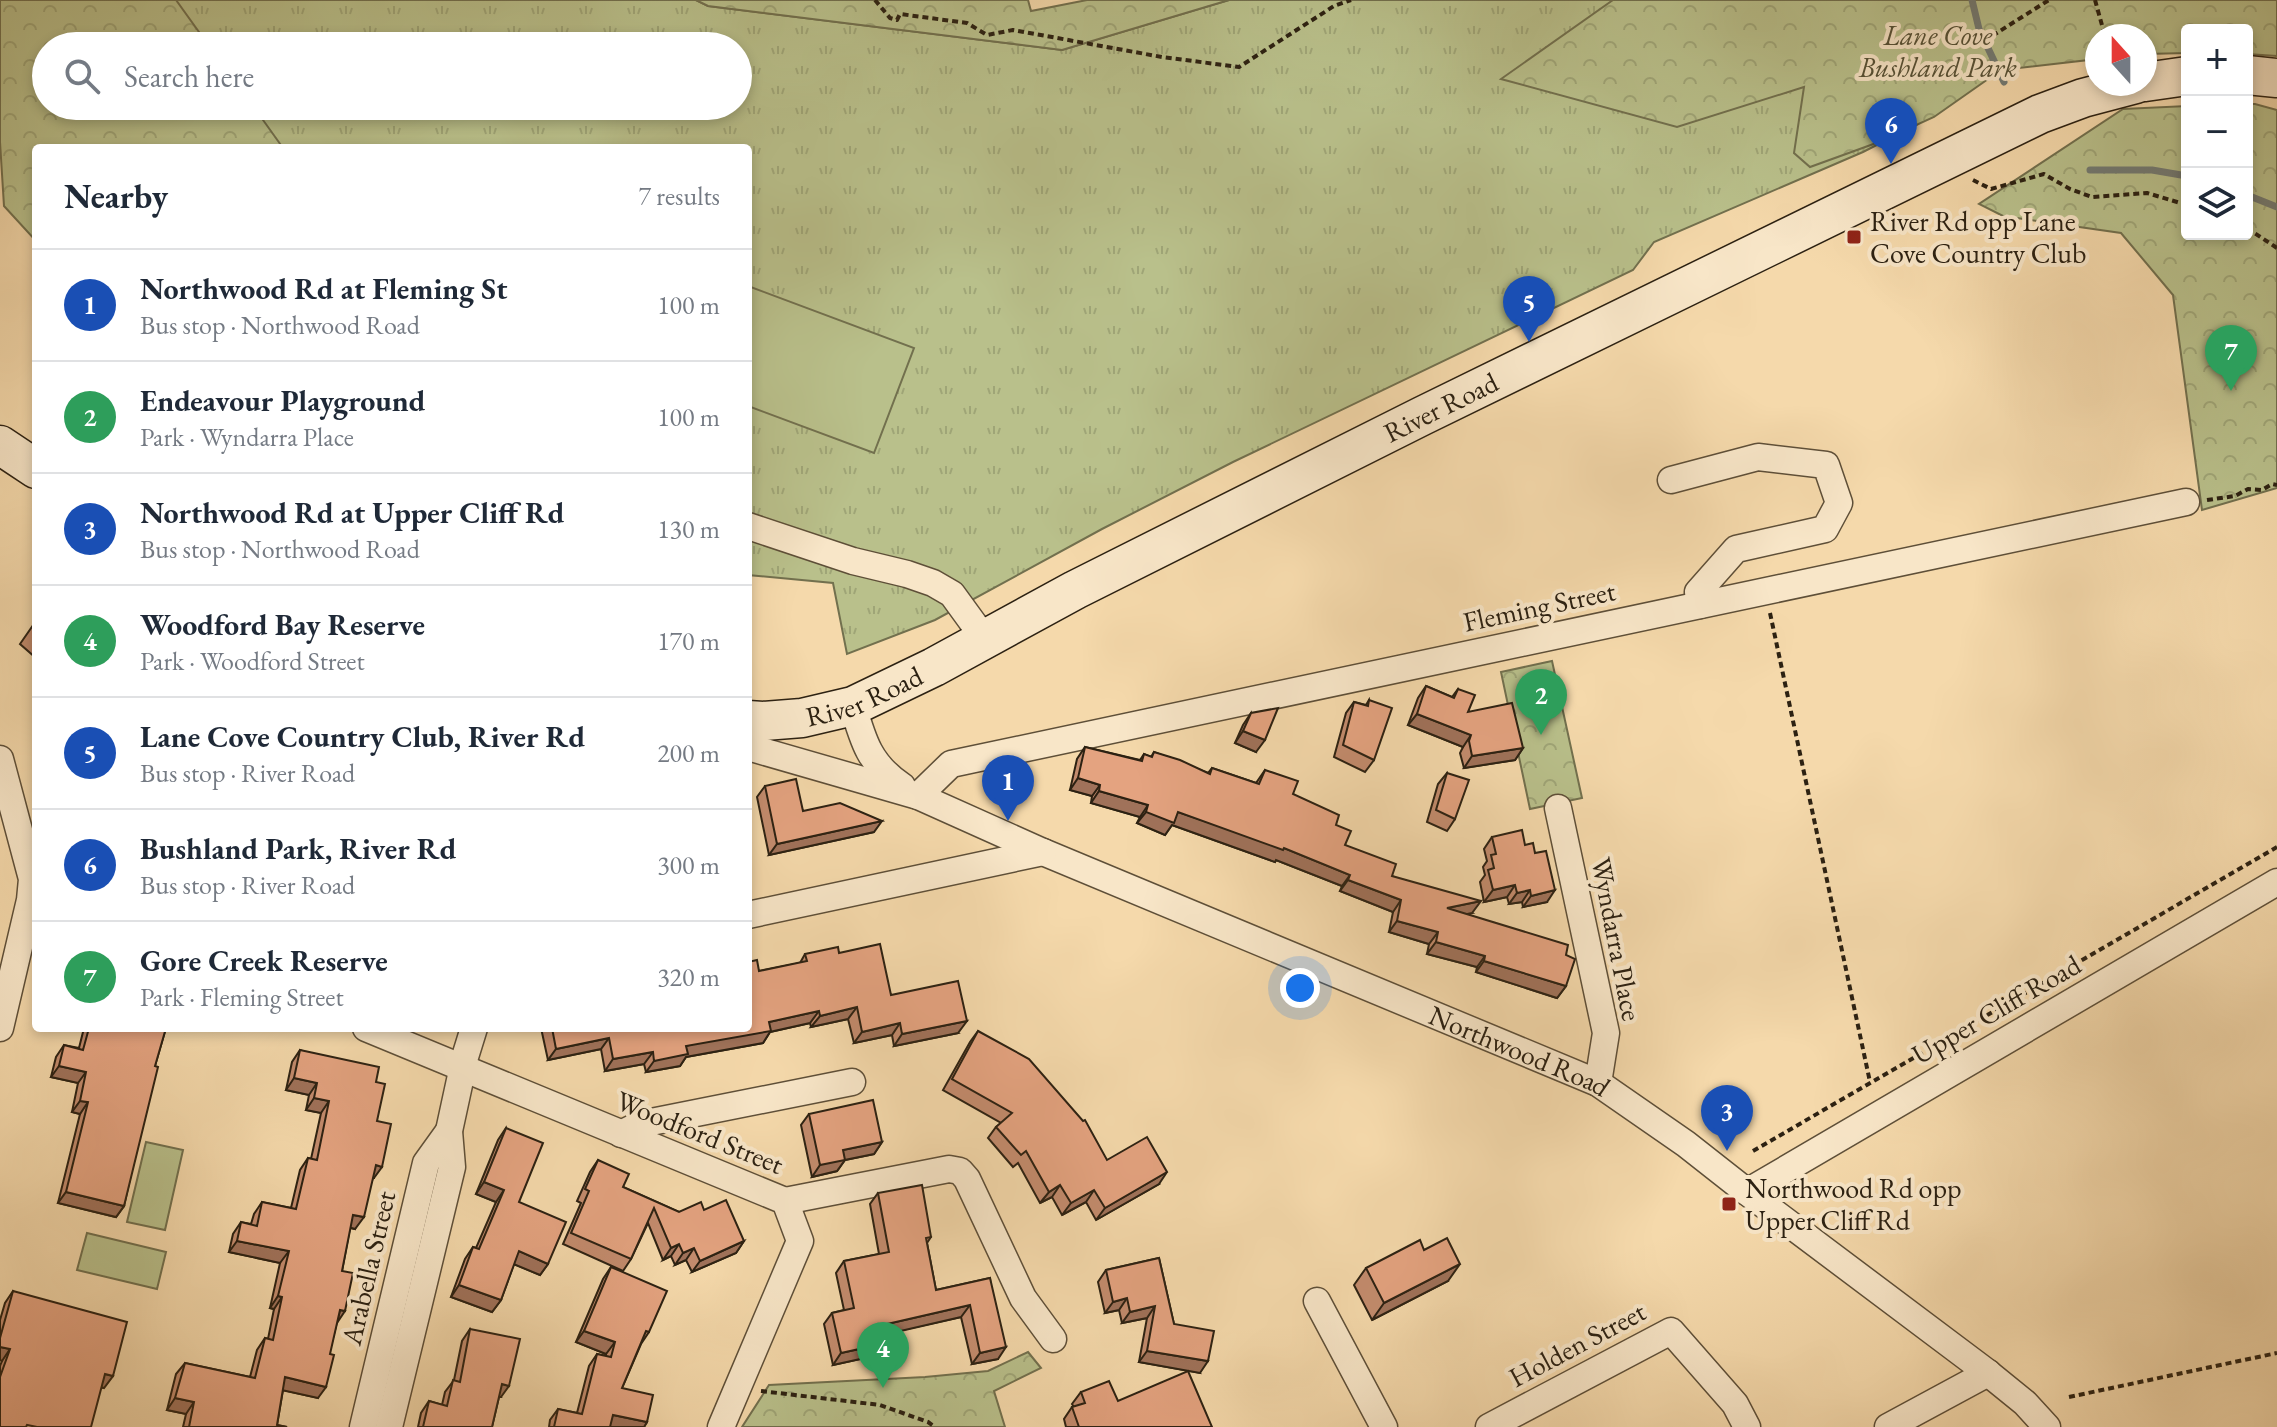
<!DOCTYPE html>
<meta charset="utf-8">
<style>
:root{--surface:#fff;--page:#f6f6f7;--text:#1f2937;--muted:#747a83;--line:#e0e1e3;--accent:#8f2418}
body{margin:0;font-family:"EB Garamond",serif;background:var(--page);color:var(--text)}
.controls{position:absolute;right:24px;top:24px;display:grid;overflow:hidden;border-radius:8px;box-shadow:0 4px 12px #0003}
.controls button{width:72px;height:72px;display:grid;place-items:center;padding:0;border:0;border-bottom:2px solid var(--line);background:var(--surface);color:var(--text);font:40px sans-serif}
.compass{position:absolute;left:2085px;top:24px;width:72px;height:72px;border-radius:50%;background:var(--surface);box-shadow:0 4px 12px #0003;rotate:339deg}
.you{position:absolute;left:1300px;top:988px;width:28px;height:28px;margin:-20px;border:6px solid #fff;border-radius:50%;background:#1a73e8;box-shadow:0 0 0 12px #1a73e833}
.badge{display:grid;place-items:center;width:52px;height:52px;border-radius:50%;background:var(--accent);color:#fff;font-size:26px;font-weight:700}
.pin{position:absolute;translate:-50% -66px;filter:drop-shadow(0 2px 4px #0008)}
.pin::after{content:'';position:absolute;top:42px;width:28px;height:24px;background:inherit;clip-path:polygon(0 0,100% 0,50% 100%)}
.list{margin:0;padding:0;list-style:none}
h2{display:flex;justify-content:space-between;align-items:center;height:104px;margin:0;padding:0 32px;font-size:34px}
h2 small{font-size:26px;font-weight:400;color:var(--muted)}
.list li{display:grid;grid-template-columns:52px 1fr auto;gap:24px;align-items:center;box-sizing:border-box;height:112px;padding:0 32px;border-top:2px solid var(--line)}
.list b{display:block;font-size:30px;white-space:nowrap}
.list p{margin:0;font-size:26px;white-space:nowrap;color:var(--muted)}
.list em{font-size:26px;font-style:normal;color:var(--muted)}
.icon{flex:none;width:44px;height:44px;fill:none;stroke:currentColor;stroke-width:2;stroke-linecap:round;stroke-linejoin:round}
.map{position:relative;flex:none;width:2277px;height:1427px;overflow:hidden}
.search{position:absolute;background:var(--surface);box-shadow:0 4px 12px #0003;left:32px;top:32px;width:720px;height:88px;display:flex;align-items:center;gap:20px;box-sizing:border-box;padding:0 28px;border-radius:44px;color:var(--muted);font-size:30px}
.panel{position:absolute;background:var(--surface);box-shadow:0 4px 12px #0003;left:32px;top:144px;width:720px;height:888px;border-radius:8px}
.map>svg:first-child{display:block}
</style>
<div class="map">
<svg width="2277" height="1427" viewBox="0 0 2277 1427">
<defs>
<pattern id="grass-tufts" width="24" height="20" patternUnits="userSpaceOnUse" patternTransform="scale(2)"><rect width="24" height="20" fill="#b9c08b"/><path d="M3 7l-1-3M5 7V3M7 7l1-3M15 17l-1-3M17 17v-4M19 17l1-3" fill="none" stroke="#9fa577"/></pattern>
<pattern id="forest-crowns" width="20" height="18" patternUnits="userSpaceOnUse" patternTransform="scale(2)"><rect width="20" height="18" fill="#b9c08b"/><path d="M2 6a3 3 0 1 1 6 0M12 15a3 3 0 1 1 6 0" fill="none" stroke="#9fa577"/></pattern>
</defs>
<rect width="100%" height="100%" fill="#f5d9ab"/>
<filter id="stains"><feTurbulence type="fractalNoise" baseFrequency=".0025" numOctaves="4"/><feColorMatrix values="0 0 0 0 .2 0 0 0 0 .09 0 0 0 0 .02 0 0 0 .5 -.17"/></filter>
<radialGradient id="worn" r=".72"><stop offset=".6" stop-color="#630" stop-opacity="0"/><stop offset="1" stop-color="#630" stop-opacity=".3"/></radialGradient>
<path fill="url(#grass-tufts)" stroke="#72704e" stroke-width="2" d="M21,0h675l12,6 354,44 167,-50h623l66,124 -55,28 -209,90 -21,28 -400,192 -131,67 -167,91 -88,34 -14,-71 -85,-8v-427h-688l-11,-42h689v-60h-692z"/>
<g fill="url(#forest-crowns)" stroke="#72704e" stroke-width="2">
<path d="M0,0h176l33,46h-163v60h207l30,42h-247v93l-32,-35 -4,-64z"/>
<path d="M696,0h332l3,11 56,-11h142l-167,50 -354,-44z"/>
<path d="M1613,0h664v56l-30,-2v-24h-60v23l-42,1v-18h-48v23l-96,11 -67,47 -55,25 -69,25 -16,-14 10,-66 -127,40 -176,-48z"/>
<path d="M2247,104h8l22,6v378l-75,22 -29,-215 -52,-62 -118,-17 -24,-12 144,-95 64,-3v128h60z"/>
<path d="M1552,661l30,137 -52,11 -29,-137z"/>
<path d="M1028,1352l13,16 -47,23 11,36h-263l27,-42 156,-8 63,-6z"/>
</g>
<g fill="#b9c08b" stroke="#72704e" stroke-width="2">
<path d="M748,286l166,62 -40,105 -126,-47z"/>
<path d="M146,1142l37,8 -18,80 -38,-8z"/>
<path d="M87,1233l79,19 -9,37 -80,-19z"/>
</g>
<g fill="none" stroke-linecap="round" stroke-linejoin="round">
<g stroke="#737b74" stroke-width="7">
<path d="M1972,0l7,29 25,53"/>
<path d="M2090,170h62l35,6"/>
<path d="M2247,195l30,12"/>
</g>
<defs>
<g id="street">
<path d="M1671,480l87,-23 68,8 13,38 -14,26 -89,20 -38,43 2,13"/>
<path d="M748,526l105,35 54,13 26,9 19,11 32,44"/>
<path d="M853,706c10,35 17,59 49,80"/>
<path id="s1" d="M748,747l170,49 125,56 555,231 88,61 61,48 241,181 37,30 22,24"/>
<path d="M0,759l32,120 -2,21 -30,128"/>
<path d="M918,796l33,-32 1235,-262"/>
<path d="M1558,808l48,225 -8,50"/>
<path d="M748,915l295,-63"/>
<path d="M366,1028l419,173 15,40 -79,186"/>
<path d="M621,1134l20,-10 211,-42"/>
<path d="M1747,1192l530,-310"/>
<path d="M785,1201l164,-32 11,2 7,8 56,119 30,41"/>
<path d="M1317,1301l67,126"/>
<path d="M363,1427l63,-264 23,-32"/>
<path d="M389,1427l63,-260 -3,-36 16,-74 9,-29"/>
<path d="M1489,1427l182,-96 64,73 12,23"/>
<path d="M1888,1427l100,-54"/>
</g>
<g id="secondary">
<path d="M2247,75l30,3"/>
<path d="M2145,82l42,-6"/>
<path d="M0,445l36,24"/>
<path id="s2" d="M748,720l16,1 38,-3 51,-12 81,-39 141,-77 347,-174 618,-302 43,-16 53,-14"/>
</g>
</defs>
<use href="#street" stroke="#5e4f38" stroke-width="29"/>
<use href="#secondary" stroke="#2c2112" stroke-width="41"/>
<g stroke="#2c2112" stroke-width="4" stroke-dasharray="6 4" stroke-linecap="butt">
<path d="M875,0l15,18 7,2 3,-6 67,9 20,12 26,-5 149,27 77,10 95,-61 17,-6"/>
<path d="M2095,0l10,36"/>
<path d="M1984,41l65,-41"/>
<path d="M1973,180l18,9 53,-15 26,15 22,8 55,-4 40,12"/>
<path d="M2247,228l30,20"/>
<path d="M2207,500l28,-4 13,-7 14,1 10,-6 5,1"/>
<path d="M1770,613l100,469"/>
<path d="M1753,1151l524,-304"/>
<path d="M761,1391l119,14 48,17 7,5"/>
<path d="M2069,1397l208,-44"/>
</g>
<use href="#street" stroke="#f8e6c8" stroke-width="26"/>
<use href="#secondary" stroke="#f8e6c8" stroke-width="38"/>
</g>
<g fill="#c48c6e" stroke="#2c2112" stroke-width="2">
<path d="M36,621v37l-16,-14z"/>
<path d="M1426,686l26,11 6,-8 10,23 55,36 -8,12 -51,8 -4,-15 3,-6 -55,-22 10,-27z"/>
<path d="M1369,700l5,60 -9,12 -31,-15 12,-44 8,-11 12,3z"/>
<path d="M1251,713l5,39 -21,-9 8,-18z"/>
<path d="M1085,747l55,13 4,-6 7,3 3,-5 54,21 4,-5 44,15 9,-13 28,24 43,31 9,20 47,31 80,37 -6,1 100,41v31l-9,12 -81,-26 1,-5 -50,-13 2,-10 -40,-12 4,-20 -53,-21 2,-5 -66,-26 -1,2 -103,-37 -7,10 -28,-12 3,-6 -49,-14 1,-7 -22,-6 7,-31z"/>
<path d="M1447,773l8,46 -8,12 -20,-9 11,-38z"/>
<path d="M765,786l38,25 71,21 -105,23 -12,-58z"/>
<path d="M1492,837l33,8 22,57 -24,5 -1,-5 -13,2 -2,-7 -23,5 -4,-20 5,-7 -2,-8 4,-6 -3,-12z"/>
<path d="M839,953l52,42 67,38 -64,13 -2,-11 -38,8 -6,-24 -37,8 -1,-4 -40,9 -7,11 -77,14 -6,9 -34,6 -2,-8 -39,7 -4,-22 -53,11 -7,-32h207l11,-57 41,-8 5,-9z"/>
<path d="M84,1028h82l-11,38 -31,140 -8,11 -58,-14 22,-89 -8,-2 6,-29 -27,-6 5,-20 8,-12 15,3z"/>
<path d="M978,1031l129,129 52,24 -63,36 -10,-18 -24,13 -10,-18 -12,6 -22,-40 -5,4 -25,-29 8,-11 5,-4 -58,-33 27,-48z"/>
<path d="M300,1050l76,32 1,39 -3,57h-1l-18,51 -5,-1 -8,43 -5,51 -19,76 -35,-8 -6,35 10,2h-104l3,-13 -19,-4 9,-36 9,-11 65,14 7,-27 8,-12 3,1 6,-30 -4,-1 10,-45 -51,-11 4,-18 8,-12 10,2 3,-10 8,-12 29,6 9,-38 8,-12 3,1 10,-46 -15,-3 3,-15 -23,-5 6,-28z"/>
<path d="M809,1114l73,28 -8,12 -29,6 -8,11 -25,6 -11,-52z"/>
<path d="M506,1128l13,74 29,62 -8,11 -26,-11 -13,36 -9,12 -41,-15 14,-38 8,-12 3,1 20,-46 -20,-8 22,-54z"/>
<path d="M598,1160l25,27 56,25 25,-2 40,31 -8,12 -44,19 -6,-12 -11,5 -4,-9 -8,4 -15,-37 -17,36 -8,12 -60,-27 18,-41 -4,-2 13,-29z"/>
<path d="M878,1193l53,44 -4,6 9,47 54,-12 8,81 -26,5 -11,-47 -72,16 -6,21 -50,11 -9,-41 8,-11 12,-3 -8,-37 8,-12 35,-7 -9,-50z"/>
<path d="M1424,1250l24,31 -76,39 -18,-35 12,-17z"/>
<path d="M1159,1258l15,66 26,49 -61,-11 8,-44 -25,5 -3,-13 -14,3 -7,-31 8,-12z"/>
<path d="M611,1267l38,65 -8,12 -19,44 25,34 -3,5h-95l1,-7 8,-11 19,4 12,-47 8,-12 9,2v-2l-30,-12 27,-63z"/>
<path d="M13,1291l91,97 -3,-1 -101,40v-61l2,-5 -2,-1v-40l5,-17z"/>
<path d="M470,1329l31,68h-2l-7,30h-74l3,-14 8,-12 13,4 3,-13 9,-12 8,-39z"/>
<path d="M1081,1392l37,9 94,26h-146l-2,-8 8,-12h2l-2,-3z"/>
</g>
<g fill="#a0725a" stroke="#2c2112" stroke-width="2">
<path d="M1417,714l54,21 -8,12 -55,-22z"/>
<path d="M1243,731l22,9 -9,12 -21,-9z"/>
<path d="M1523,748l-8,12 -51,8 8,-12z"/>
<path d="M1078,778l22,7 -8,11 -22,-6z"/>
<path d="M1099,791l49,14 -8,12 -49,-14z"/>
<path d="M1146,812h32l106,36 66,27 -8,11 -66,-26 -1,2 -103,-37 -7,10 -28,-12z"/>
<path d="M882,821l-8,11 -105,23 8,-11z"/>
<path d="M1348,880l53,20 -8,12 -53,-21z"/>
<path d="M1515,885l-8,12 -23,5 9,-12z"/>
<path d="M1530,890l-8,12 -13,2 8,-11z"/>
<path d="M1555,890l-8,12 -24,5 8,-11z"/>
<path d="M1481,901l-9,12 -33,7 8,-12z"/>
<path d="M1397,921l41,11 -9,12 -40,-12z"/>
<path d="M1436,942l49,14 -8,11 -50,-13z"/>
<path d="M1484,961l82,25 -9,12 -81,-26z"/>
<path d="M857,1007l-9,12 -37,8 9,-11z"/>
<path d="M819,1011l-9,12 -40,9 -7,11 -77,14 -6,9 -34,6 8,-11 32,-15 83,-24z"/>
<path d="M967,1021l-9,12 -64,13 8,-12z"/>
<path d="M900,1023l-8,12 -38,8 8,-11z"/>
<path d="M609,1038l-8,11 -53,11 8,-11z"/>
<path d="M653,1052l-9,12 -39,7 8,-12z"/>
<path d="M59,1066l27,6 -8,11 -27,-6z"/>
<path d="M294,1078l23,5 -8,12 -23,-5z"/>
<path d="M314,1098l15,3 -8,12 -15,-3z"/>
<path d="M80,1101l8,1 -8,12 -8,-2z"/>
<path d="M882,1142l-8,12 -29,6 -8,11 -25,6 8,-12 23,-15z"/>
<path d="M376,1165l6,2 -8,11 -6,-1z"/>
<path d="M1167,1172l-8,12 -63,36 9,-12z"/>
<path d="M484,1182l20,8 -8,12 -20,-8z"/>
<path d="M1060,1185l-8,12 -12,6 9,-11z"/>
<path d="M1094,1190l-8,12 -24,13 9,-12z"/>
<path d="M66,1192l58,14 -8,11 -58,-14z"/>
<path d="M353,1215l11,2 -9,12 -10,-3z"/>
<path d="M237,1241l52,10 -9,12 -51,-11z"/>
<path d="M744,1241l-8,12 -44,19 8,-11z"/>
<path d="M679,1244l-8,12 -8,4 8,-12z"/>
<path d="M694,1248l-8,12 -11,5 8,-12z"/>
<path d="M519,1251l29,13 -8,11 -29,-12z"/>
<path d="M1460,1264l-12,17 -76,39 12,-17z"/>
<path d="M459,1285l42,15 -9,12 -41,-15z"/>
<path d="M278,1296l4,1 -8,12 -4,-1z"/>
<path d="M1127,1298l-8,12 -14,3 8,-11z"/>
<path d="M970,1305l-9,12 -82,19 8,-12z"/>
<path d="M1155,1306l-8,12 -25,5 8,-11z"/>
<path d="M340,1310l5,1 -8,12z"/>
<path d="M584,1331l31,11 -9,12 -30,-12z"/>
<path d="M891,1342l-8,12 -50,11 8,-12z"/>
<path d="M0,1347l10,2 -8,12 -2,-1z"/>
<path d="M1006,1347l-8,12 -26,5 8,-11z"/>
<path d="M1147,1351l61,10 -8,12 -61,-11z"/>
<path d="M105,1374l8,2 -9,12 -8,-2z"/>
<path d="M285,1377l41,10 -8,11 -41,-9z"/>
<path d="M502,1384l7,2 -8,11 -7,-1z"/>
<path d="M175,1398l19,4 -8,12 -19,-4z"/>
<path d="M613,1415l34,7 -3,5h-37z"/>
</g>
<g fill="#e4a380" stroke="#2c2112" stroke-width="2">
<path d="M1426,686l28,12 4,-9 17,6 -7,17 44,-9 11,45 -51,8 -3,-15 2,-6 -54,-21z"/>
<path d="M1369,700l23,8 -18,52 -31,-15 11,-43 14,4z"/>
<path d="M1278,708l-13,32 -22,-9 8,-18z"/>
<path d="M1085,747l57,14 2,-7 8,3 2,-5 26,8 30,14 2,-6 47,16 6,-14 33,11 -5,13 46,21 -3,10 15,6 -6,14 51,19 -4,12 89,25 -34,7 121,37 -2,10 9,4 -9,27 -82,-25 1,-5 -49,-14 2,-10 -41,-11 4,-21 -53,-20 2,-5 -66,-27 -1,2 -105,-38 -4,11 -28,-11 2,-7 -49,-14 1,-6 -22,-7z"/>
<path d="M1447,773l22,7 -14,39 -19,-9z"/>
<path d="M796,779l7,32 37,-8 42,18 -105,23 -12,-58z"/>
<path d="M1522,830l3,15 8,-2 2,10 11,-2 9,39 -24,6 -1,-6 -13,3 -2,-8 -22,5 -5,-20 6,-2 -3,-13 5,-1 -4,-17z"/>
<path d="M880,944l11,51 67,-14 9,40 -65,13 -2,-11 -38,9 -5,-25 -37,9 -1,-5 -50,11 2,9 -85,15 2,8 -34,7 -1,-9 -40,7 -4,-21 -53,11 -4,-21h196v-66l9,-2 2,11 48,-10 -2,-7 33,-7 1,6z"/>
<path d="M89,1028h77l-11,38 3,1 -34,139 -58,-14 22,-90 -8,-1 6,-29 -27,-6 5,-21 19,5z"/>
<path d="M978,1031l51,28 54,62 2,-1 22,40 40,-23 20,35 -62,36 -11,-18 -23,13 -11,-18 -11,7 -23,-41 -5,4 -25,-28 16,-14 -60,-34z"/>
<path d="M300,1050l79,17 -3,15 9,2 -8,37 14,3 -9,43 -6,-2 -12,52 -11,-2 -11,56 11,2 -8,38 -5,-1 -10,44 4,1 -8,32 -41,-10 -8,48 10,2h-98l5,-25 -19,-4 10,-35 70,15 10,-40 8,2 9,-43 -4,-1 11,-45 -52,-10 4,-19 16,4 5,-24 34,7 12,-51 9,2 12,-59 -15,-3 3,-15 -23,-5z"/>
<path d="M873,1100l9,42 -39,8 2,10 -25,5 -11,-51z"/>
<path d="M506,1128l37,15 -24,59 47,20 -18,42 -29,-13 -18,49 -42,-15 14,-38 6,2 25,-59 -20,-8z"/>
<path d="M598,1160l31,14 -6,13 56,25 22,-10 3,8 22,-10 18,41 -44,20 -6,-13 -11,5 -4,-9 -8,4 -17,-40 -23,51 -60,-26 18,-42 -4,-2z"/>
<path d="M922,1185l9,52 -5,1 10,52 54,-12 16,69 -26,6 -10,-48 -83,19 4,18 -50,11 -9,-40 22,-5 -10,-47 45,-9 -11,-59z"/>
<path d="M1447,1238l13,26 -76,39 -18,-35 54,-28 4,10z"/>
<path d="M1159,1258l15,66 40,7 -6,30 -61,-10 8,-45 -25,6 -3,-14 -14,4 -7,-32z"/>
<path d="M611,1267l56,24 -18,41 -3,-1 -24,57 31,7 -6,27 -34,-7 -3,12h-56l4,-18 24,5 15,-60 14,3 4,-15 -31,-11z"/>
<path d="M13,1291l114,31 -14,54 -8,-2 -14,53h-54l-10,-2 -1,2h-26v-50l10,-28 -10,-2v-9z"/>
<path d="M470,1329l50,10 -11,47 -7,-2 -10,43h-69l6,-26 18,5 6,-26 7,2z"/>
<path d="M1188,1371l24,56h-133l-7,-20 13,-4 -4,-11 28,-11 9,20z"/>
</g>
<g fill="#8f2418" stroke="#f8e6c8" stroke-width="3">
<rect x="1846" y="229" width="16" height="16" rx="4"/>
<rect x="1721" y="1196" width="16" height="16" rx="4"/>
</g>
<g text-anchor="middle" stroke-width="8" stroke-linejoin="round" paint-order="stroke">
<g font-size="28" font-style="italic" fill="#565136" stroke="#f8e6c8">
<text x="1938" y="45">Lane Cove<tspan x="1938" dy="32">Bushland Park</tspan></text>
</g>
<g font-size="28" fill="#2c2112" stroke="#f8e6c8" text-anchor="start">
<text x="1870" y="231">River Rd opp Lane<tspan x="1870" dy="32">Cove Country Club</tspan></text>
<text x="1745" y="1198">Northwood Rd opp<tspan x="1745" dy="32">Upper Cliff Rd</tspan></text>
</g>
<g font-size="28" fill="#2c2112" stroke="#f8e6c8">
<text dy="10" stroke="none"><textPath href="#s2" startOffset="766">River Road</textPath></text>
<text transform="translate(1539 606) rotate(-12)" y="10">Fleming Street</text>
<text dy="10" stroke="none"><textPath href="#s2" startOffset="120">River Road</textPath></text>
<text transform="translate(1617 939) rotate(79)" y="10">Wyndarra Place</text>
<text transform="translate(1996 1009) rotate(-30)" y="10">Upper Cliff Road</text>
<text dy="10" stroke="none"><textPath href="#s1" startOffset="830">Northwood Road</textPath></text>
<text transform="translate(700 1132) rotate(22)" y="10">Woodford Street</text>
<text transform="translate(368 1268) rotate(-77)" y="10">Arabella Street</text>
<text transform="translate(1577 1344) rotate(-28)" y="10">Holden Street</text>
</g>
</g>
<rect width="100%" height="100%" filter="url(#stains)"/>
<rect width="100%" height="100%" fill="url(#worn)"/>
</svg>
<div class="controls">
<button>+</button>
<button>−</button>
<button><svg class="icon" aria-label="layers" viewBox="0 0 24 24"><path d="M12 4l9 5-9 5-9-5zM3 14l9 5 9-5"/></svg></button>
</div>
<svg class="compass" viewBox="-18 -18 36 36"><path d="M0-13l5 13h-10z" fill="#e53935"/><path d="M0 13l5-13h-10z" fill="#747a83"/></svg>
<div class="you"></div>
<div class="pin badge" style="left:1008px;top:821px;background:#1a4fb4">1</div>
<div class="pin badge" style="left:1541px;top:735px;background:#2e9e5b">2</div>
<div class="pin badge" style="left:1727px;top:1151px;background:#1a4fb4">3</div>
<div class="pin badge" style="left:883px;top:1388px;background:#2e9e5b">4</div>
<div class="pin badge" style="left:1529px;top:342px;background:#1a4fb4">5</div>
<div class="pin badge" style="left:1891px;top:164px;background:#1a4fb4">6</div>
<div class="pin badge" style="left:2231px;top:391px;background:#2e9e5b">7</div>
<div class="search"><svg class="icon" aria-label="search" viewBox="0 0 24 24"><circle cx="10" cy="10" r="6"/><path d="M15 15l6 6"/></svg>Search here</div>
<section class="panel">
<h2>Nearby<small>7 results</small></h2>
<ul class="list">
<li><span class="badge" style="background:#1a4fb4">1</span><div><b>Northwood Rd at Fleming St</b><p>Bus stop · Northwood Road</p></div><em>100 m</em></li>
<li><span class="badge" style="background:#2e9e5b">2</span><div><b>Endeavour Playground</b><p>Park · Wyndarra Place</p></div><em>100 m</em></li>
<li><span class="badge" style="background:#1a4fb4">3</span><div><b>Northwood Rd at Upper Cliff Rd</b><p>Bus stop · Northwood Road</p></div><em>130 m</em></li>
<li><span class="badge" style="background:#2e9e5b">4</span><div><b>Woodford Bay Reserve</b><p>Park · Woodford Street</p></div><em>170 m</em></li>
<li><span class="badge" style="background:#1a4fb4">5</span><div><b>Lane Cove Country Club, River Rd</b><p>Bus stop · River Road</p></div><em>200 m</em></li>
<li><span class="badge" style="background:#1a4fb4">6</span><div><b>Bushland Park, River Rd</b><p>Bus stop · River Road</p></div><em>300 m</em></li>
<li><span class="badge" style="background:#2e9e5b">7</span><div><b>Gore Creek Reserve</b><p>Park · Fleming Street</p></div><em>320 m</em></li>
</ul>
</section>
</div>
